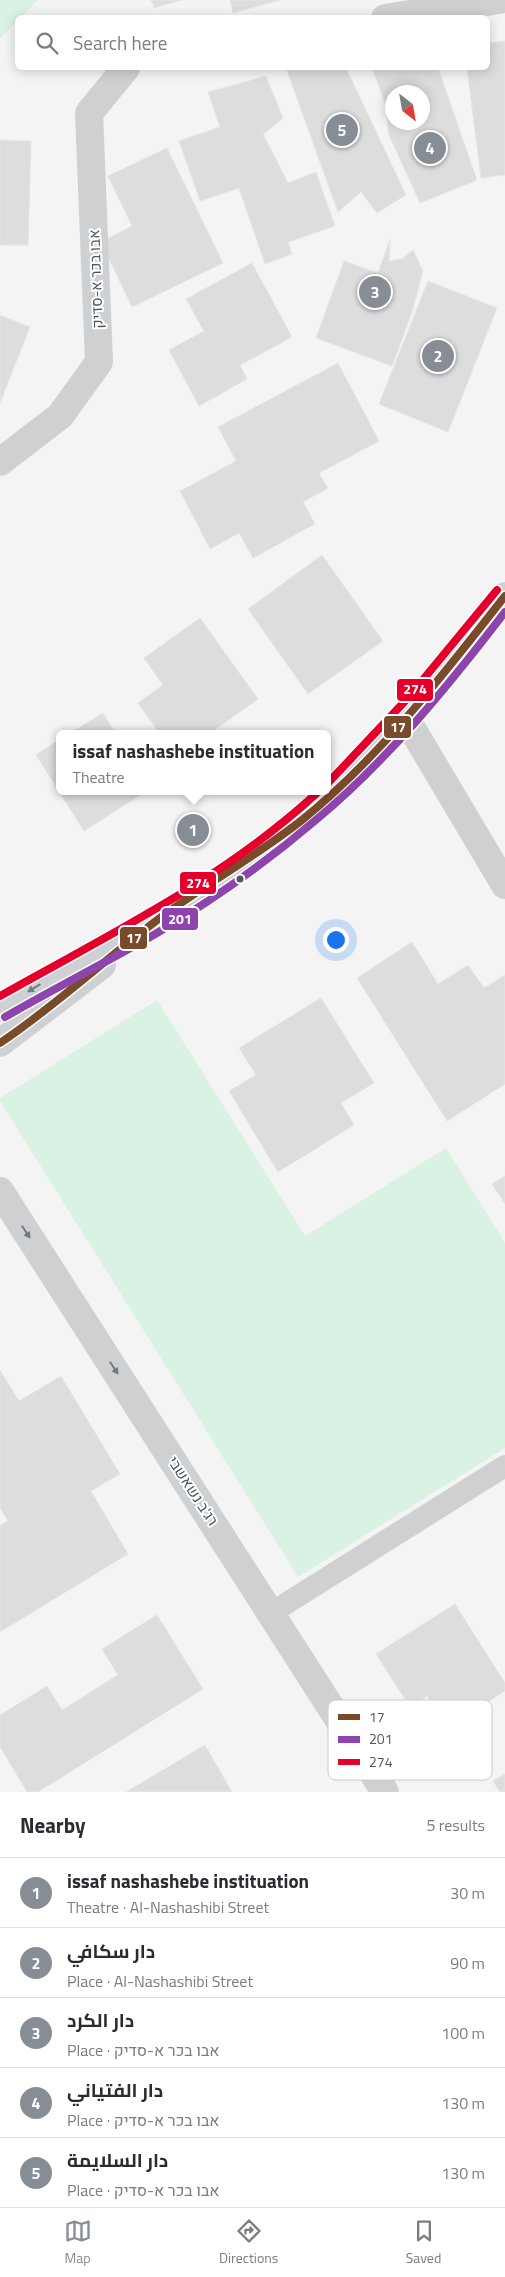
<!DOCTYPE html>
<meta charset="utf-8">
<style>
:root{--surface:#fff;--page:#f7f7f7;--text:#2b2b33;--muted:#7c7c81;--line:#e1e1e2;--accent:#868d94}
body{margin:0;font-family:"Titillium Web",Cairo,Heebo,sans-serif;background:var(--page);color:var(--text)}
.compass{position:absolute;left:385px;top:85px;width:45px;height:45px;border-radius:50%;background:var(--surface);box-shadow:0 2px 12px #0003;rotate:149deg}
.you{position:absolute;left:335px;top:939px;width:18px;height:18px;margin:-12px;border:4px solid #fff;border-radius:50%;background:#1a73e8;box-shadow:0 0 0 8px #1a73e833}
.badge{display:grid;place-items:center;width:32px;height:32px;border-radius:50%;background:var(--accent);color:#fff;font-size:16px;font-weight:700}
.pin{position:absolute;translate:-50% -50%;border:2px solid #fff;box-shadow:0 1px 5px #0006}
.popup{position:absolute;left:56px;top:730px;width:275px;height:65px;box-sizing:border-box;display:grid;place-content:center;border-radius:8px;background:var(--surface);filter:drop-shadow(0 1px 4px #0005);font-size:16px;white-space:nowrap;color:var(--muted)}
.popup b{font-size:19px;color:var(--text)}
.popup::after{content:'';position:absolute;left:50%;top:100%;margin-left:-10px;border:10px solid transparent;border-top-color:var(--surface)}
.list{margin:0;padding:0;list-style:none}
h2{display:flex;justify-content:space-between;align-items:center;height:65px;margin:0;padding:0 20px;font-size:21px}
h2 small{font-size:16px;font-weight:400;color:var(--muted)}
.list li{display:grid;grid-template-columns:32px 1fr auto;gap:15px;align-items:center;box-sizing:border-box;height:70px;padding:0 20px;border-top:1px solid var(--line)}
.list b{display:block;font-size:19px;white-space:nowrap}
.list p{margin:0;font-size:16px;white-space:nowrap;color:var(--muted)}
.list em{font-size:16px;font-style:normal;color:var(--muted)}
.icon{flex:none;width:28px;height:28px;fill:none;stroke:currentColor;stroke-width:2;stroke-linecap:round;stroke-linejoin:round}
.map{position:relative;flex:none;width:505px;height:1792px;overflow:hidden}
.search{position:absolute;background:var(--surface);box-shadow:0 2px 12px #0003;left:15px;right:15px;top:15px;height:55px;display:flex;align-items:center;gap:12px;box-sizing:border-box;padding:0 18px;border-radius:8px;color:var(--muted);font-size:19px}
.sheet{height:415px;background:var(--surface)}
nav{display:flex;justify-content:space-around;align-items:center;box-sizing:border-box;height:70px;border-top:1px solid var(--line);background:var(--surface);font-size:14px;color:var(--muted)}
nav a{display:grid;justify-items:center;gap:2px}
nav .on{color:var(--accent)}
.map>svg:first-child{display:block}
</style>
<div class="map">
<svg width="505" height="1792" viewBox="0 0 505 1792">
<rect width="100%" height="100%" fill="#f4f4f4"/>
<g fill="#d9f2e3">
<path d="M0,0h38l-17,17 -3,1 -1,3 -17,18z"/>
<path d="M157,1000l148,236 141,-88 59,95v205l-207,129 -298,-476v-3z"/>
</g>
<g fill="#ddddde" stroke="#e5e6e7" fill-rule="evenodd">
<path d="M151,0h31l-28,8z"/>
<path d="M230,0h51l-48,13z"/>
<path d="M505,41v134l-24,3 -14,-110h21v-25z"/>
<path d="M286,68h60l60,127 -29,18 -16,-21 -23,20z"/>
<path d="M372,68h66l39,112 -57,23 -31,-68 -4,-33zM392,92h30v30h-30z"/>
<path d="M266,76l17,42 -20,16 25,49 28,-11 19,54 -47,16 4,12 -27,10 -26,-76 -39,13 -21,-60 41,-14 -12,-35z"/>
<path d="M0,140l31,1 -3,104h-28z"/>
<path d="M167,148l56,115 -91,44 -31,-65 31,-16 -24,-50z"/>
<path d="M390,239l-1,22 13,-2 11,-9 10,21 -11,41 -20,54 -76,-28 28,-77 34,12z"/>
<path d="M252,263l40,74 -52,28 7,14 -48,27 -30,-56 35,-19 -18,-32z"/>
<path d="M428,281l69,27 -49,124 -69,-28z"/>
<path d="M0,315l30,12 -30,76z"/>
<path d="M338,363l41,78 -60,32 9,15 -25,14 12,22 -62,34 -14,-25 -29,16 -30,-58 56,-30 -18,-34z"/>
<path d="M322,555l61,86 -75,53 -60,-85z"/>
<path d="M200,618l58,81 -49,35h-49l-22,-31 25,-18 -19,-27z"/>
<path d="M103,713l13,21h-47z"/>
<path d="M59,740v51h88l-63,40 -48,-76z"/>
<path d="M412,942l26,42 30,-19 16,23 21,-13v109l-58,37 -90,-143z"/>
<path d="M321,998l53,85 -33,20 13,22 -76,47 -49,-81 27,-16 -17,-27z"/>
<path d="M505,1176v28l-13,-20z"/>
<path d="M0,1370l19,31 42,-25 59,98 -29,17 37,63 -128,78v-106l8,-5 -8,-13z"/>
<path d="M455,1604l50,79v8l-58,37 -20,-32 -17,11 -34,-53z"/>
<path d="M157,1615l46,74 -165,103h-11l-27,-45v-32l47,-29 15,24 56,-35 -16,-26z"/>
<path d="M205,1745l27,47h-106z"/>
<path d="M505,1774v18h-5l-7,-11z"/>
</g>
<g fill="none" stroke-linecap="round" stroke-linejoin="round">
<path stroke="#ced0d2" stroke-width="22" d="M271,1613l234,-147"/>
<g stroke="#ced0d2" stroke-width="28">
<path d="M385,18l114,-18"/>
<path d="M0,462l60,-46 39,-54 -10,-249 37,-45"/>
<path d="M405,717l100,168"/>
<path d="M0,1191l385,601"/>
</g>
<g stroke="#ced0d4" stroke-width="28">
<path d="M0,1008c50,-29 102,-55 152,-84 50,-29 104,-69 149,-104 30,-24 56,-52 82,-79 43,-47 84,-95 122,-145"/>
<path d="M0,1043l102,-78"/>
</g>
<defs>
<path id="bus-1" d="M0,1043c54,-36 101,-80 152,-119 48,-37 102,-66 150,-104 78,-63 141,-145 203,-224"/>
<path id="bus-2" d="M5,1017c50,-29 102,-55 152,-84 56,-33 111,-72 160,-114 71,-59 132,-134 188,-207"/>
<g id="bus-3">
<path d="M327,784l80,-85 90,-109"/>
<path d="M0,996c110,-62 226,-118 319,-205"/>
</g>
</defs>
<use href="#bus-1" stroke="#fff" stroke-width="11"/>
<use href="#bus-2" stroke="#fff" stroke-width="11"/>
<use href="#bus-3" stroke="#fff" stroke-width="11"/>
<use href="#bus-1" stroke="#7a4b2a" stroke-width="8"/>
<use href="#bus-2" stroke="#8e44ad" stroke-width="8"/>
<use href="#bus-3" stroke="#e4002b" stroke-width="8"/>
</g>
<defs><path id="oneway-solid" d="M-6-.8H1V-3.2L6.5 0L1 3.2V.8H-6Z" transform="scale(1.25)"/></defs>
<use fill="#727b84" href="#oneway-solid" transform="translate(34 988) rotate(149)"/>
<g fill="#727b83">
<use href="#oneway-solid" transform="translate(26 1232) rotate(57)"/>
<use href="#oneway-solid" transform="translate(114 1368) rotate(57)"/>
</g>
<circle fill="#4a5661" stroke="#fff" stroke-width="2" cx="240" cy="879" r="4.5"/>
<g text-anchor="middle" stroke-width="4" stroke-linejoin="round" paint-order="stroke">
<g font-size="15" fill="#4a5661" stroke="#fff">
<text transform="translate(96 279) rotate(-92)" y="5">אבו בכר א-סדיק</text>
<text transform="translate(193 1491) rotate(57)" y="5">רג'ב נשאשבי</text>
</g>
</g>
<rect x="328" y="1700" width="164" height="80" rx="8" fill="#fff" stroke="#c9ccd0" stroke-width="1"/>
<rect x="338" y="1714" width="22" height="6" fill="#7a4b2a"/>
<rect x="338" y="1736" width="22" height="7" fill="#8e44ad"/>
<rect x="338" y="1759" width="22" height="6" fill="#e4002b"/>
<g font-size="14" fill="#4a5661">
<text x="369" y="1722">17</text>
<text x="369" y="1744">201</text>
<text x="369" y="1767">274</text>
</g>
<g stroke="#fff" stroke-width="2">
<rect x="396" y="678" width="38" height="24" rx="5" fill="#e4002b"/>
<rect x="383" y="715" width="29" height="24" rx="5" fill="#7a4b2a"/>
<rect x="179" y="871" width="38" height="24" rx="5" fill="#e4002b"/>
<rect x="161" y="907" width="38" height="24" rx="5" fill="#8e44ad"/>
<rect x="119" y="926" width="29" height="24" rx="5" fill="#7a4b2a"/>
</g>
<g font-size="14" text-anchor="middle" font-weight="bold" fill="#fff">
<text x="415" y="694">274</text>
<text x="398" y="732">17</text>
<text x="198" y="888">274</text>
<text x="180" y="924">201</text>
<text x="134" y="943">17</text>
</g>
</svg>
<svg class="compass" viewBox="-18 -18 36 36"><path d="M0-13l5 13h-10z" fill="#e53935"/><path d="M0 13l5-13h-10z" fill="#7c7c81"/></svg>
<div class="you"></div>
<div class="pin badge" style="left:193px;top:830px">1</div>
<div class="popup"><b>issaf nashashebe instituation</b>Theatre</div>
<div class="pin badge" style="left:438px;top:356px">2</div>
<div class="pin badge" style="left:375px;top:292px">3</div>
<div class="pin badge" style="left:430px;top:148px">4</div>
<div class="pin badge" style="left:342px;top:130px">5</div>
<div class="search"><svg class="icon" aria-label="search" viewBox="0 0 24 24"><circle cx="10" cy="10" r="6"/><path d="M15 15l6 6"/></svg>Search here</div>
</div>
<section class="sheet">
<h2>Nearby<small>5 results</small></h2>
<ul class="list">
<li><span class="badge">1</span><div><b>issaf nashashebe instituation</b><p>Theatre · Al-Nashashibi Street</p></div><em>30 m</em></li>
<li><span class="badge">2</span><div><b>دار سكافي</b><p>Place · Al-Nashashibi Street</p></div><em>90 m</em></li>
<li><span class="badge">3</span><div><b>دار الكرد</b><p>Place · אבו בכר א-סדיק</p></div><em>100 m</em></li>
<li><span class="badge">4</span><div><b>دار الفتياني</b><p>Place · אבו בכר א-סדיק</p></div><em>130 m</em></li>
<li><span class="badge">5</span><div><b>دار السلايمة</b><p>Place · אבו בכר א-סדיק</p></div><em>130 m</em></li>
</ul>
</section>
<nav>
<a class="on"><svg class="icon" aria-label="map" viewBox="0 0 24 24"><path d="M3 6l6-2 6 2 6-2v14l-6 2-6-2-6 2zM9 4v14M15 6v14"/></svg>Map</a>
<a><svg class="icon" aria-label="directions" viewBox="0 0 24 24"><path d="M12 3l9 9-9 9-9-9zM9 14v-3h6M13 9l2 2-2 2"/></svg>Directions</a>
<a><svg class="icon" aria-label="saved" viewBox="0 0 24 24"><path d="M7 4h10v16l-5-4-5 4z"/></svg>Saved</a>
</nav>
